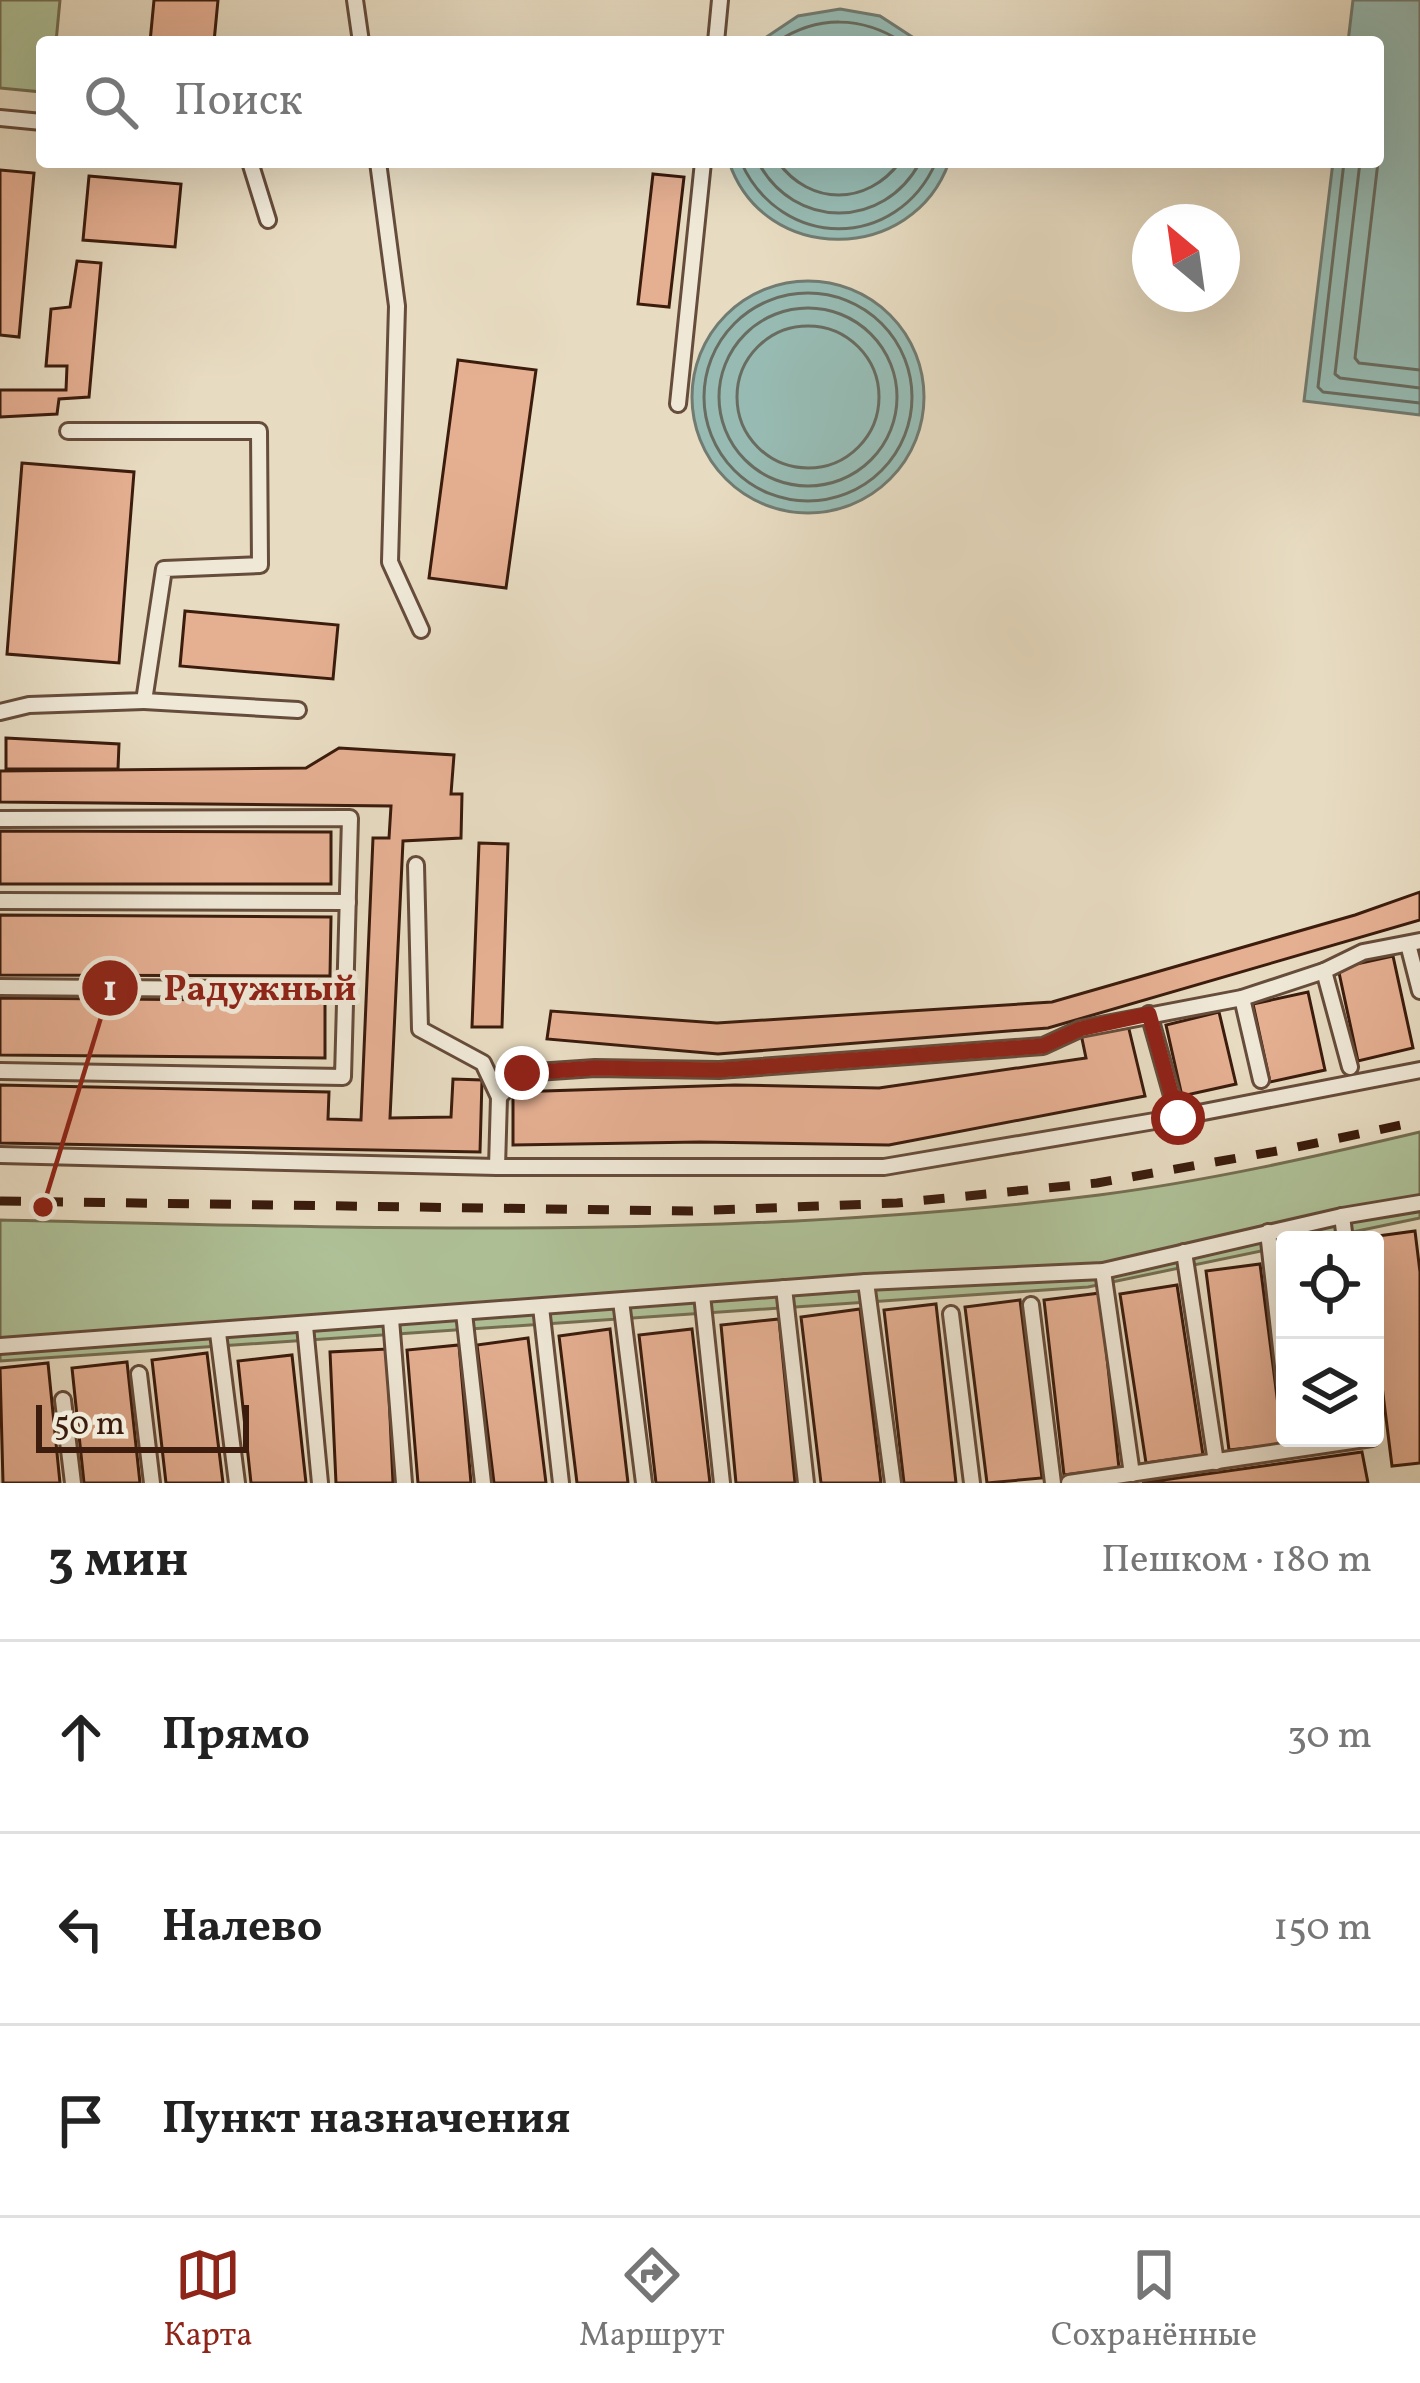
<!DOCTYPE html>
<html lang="ru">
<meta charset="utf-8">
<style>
:root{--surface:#fff;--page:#f6f6f6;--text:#222;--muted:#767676;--line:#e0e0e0;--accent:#8f2418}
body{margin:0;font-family:Vollkorn,serif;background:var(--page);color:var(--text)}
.controls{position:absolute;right:36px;bottom:36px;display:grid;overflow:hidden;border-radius:12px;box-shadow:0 12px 48px #0002}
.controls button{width:108px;height:108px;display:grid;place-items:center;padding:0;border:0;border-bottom:3px solid var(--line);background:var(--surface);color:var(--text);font:60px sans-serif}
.compass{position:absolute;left:1132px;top:204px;width:108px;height:108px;border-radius:50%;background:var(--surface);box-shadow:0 12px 48px #0002;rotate:331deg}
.scale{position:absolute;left:36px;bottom:30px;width:213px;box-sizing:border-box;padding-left:12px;border:6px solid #3b1c0d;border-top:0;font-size:33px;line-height:42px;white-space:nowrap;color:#3b1c0d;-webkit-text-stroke:9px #efe8d7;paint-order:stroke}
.stop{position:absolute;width:36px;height:36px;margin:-27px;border:9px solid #8f2418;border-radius:50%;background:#fff}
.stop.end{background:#8f2418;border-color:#fff;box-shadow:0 3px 12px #0008}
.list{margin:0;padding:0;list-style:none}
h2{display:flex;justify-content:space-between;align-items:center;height:156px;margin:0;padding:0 48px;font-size:51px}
h2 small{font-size:39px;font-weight:400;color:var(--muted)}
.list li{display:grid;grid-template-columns:78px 1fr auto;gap:36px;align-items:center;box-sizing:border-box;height:192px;padding:0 48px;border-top:3px solid var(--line)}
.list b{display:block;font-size:45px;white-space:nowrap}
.list em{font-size:39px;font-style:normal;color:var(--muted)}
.icon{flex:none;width:66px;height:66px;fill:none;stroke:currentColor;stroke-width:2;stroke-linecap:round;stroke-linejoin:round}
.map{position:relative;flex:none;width:1420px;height:1483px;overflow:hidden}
.search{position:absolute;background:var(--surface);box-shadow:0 12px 48px #0002;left:36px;right:36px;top:36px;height:132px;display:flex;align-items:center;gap:30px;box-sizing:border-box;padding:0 42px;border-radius:12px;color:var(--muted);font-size:45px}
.sheet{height:732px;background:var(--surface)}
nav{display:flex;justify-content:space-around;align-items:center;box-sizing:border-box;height:168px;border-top:3px solid var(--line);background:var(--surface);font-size:33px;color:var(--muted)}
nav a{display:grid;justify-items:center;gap:6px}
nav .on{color:var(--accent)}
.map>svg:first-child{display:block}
</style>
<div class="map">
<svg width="1420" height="1483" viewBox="0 0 1420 1483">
<rect width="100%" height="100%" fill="#e7dbc1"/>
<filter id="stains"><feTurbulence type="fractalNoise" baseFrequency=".00167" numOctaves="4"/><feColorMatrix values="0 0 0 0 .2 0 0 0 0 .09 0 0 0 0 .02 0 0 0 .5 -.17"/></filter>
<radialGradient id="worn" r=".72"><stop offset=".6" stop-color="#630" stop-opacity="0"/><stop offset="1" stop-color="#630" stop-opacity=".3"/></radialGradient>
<g fill="#afc198" stroke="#756e52" stroke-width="3">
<path d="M0,0h60l-4,42h-14v50l-42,-4z"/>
<path d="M1420,1132v86l-106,22h-29v6l-197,41 -1088,74v-141c366,8 734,21 1099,-25 108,-14 215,-38 321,-63z"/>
</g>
<g fill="#97bbb3" stroke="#727b71" stroke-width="3">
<path d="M1353,0h67v415l-116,-14 29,-239h45v-120h-30z"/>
<path d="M840,9l40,7 40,26h-161l39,-26z"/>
<path d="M729,162h220c-36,102 -185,104 -220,0z"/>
<circle cx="808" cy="397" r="116"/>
</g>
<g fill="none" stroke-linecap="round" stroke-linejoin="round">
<g stroke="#696c60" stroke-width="3">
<path d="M777,42c40,-27 85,-26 125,0"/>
<path d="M741,162c40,89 156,89 195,0"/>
<path d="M758,162c36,68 126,68 162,0"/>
<path d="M778,162c32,44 89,44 122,0"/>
<path d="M1344,162l-26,225 5,5 97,11"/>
<path d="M1360,162l-25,212 5,4 80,10"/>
<path d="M1378,162l-23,196 4,5 61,7"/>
<circle cx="808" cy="397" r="104"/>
<circle cx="808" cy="397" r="89"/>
<circle cx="808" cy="397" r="71"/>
</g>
</g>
<g fill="#e5af92" stroke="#3b1c0d" stroke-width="3">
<path d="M154,0h64l-4,42h-64z"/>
<path d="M0,170l34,3 -15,164 -19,-2z"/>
<path d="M653,174l31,3 -15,130 -31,-3z"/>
<path d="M89,176l92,8 -6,63 -92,-7z"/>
<path d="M77,261l24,2 -12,134 -30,2 -2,15 -57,3v-27h66l1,-24h-21l5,-57 19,-2z"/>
<path d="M458,360l78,10 -30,218 -77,-10z"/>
<path d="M22,463l112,9 -15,191 -112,-9z"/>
<path d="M185,611l153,14 -5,54 -153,-13z"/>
<path d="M6,738l113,6 -1,25h-112z"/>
<path d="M339,748l115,7 -3,39h11l-1,44 -58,3 -13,277 61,-1 2,-38 29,1 -2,72 -480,-9v-58l329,7 -1,27 33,1 12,-282h16l2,-32 -391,-4v-31l306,-3z"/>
<path d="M0,831l331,1v52h-331z"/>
<path d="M479,843l29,1 -6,183h-30z"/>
<path d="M1420,892v28l-372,108 -330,26 -171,-15 4,-28 166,12 335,-21 303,-87z"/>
<path d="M0,915l331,2 -1,59 -330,-1z"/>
<path d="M1393,956l20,92 -55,13 -20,-93z"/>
<path d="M1308,992l17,78 -55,12 -17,-78z"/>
<path d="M0,998l325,3v57l-325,-3z"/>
<path d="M1219,1012l17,72 -54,12 -16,-71z"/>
<path d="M1128,1025l17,71 -256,49 -189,-3 -187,3v-53l222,-7 144,3 207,-30 -5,-24z"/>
<path d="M1415,1231l5,41v191l-28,3 -17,-136v-90l-12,-2z"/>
<path d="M1260,1264l23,180 -54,6 -23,-179z"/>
<path d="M1177,1285l26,170 -57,8 -26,-169z"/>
<path d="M1100,1293l19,175 -55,7 -20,-175z"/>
<path d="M1020,1300l22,178 -55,5 -22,-176z"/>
<path d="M936,1304l20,179h-52l-20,-173z"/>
<path d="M860,1309l21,174h-60l-20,-166z"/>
<path d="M779,1319l16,164h-59l-15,-158z"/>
<path d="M610,1329l18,154h-51l-18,-147z"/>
<path d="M692,1329l18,154h-54l-17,-148z"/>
<path d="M528,1338l18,145h-52l-17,-138z"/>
<path d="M459,1345l12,138h-53l-11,-133z"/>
<path d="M387,1349l6,134h-57l-6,-131z"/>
<path d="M207,1353l16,130h-57l-14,-123z"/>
<path d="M292,1355l14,128h-55l-13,-122z"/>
<path d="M127,1362l13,121h-56l-12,-115z"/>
<path d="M48,1363l12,120h-57l-3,-115z"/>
<path d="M1362,1452l6,31h-226z"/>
</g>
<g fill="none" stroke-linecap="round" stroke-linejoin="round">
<defs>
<g id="service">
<path d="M355,0l6,42"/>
<path d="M716,42l4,-42"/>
<path d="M0,118l42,4"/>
<path d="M250,162l18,58"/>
<path d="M378,162l19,144 -7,256 31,68"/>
<path d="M678,404l25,-242"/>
<path d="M144,701l154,9"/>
<path d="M0,712l29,-7 115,-4 20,-132 96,-4 -1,-134h-191"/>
<path d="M0,819l350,-1 -7,259 -343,-6"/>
<path d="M416,865l4,164 63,34 16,34"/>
<path d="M0,901l348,1"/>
<path d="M1408,944l12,47"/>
<path d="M1324,971l26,96"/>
<path d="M0,987l345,3"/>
<path d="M1242,998l19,82"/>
<path d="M1149,1014l29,103"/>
<path d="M0,1155l497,12h387l294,-50 242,-47"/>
<path d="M497,1167l2,-70 23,-24 73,-5 124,2 324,-24 37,-17 162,-31 82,-27 39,-19 57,-11"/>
<path d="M1342,1216l3,24"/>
<path d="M1268,1232l17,152"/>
<path d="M1184,1252l32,210"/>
<path d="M1103,1271l29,203"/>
<path d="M866,1282l27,201"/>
<path d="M784,1288l22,195"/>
<path d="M702,1295l20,188"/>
<path d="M621,1301l23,182"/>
<path d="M1031,1305l22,178"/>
<path d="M541,1307l20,176"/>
<path d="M464,1313l19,170"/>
<path d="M951,1314l21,169"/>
<path d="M391,1319l13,164"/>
<path d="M305,1326l15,157"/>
<path d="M218,1333l19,150"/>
<path d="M0,1346l866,-64 237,-11 239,-55 78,-13"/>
<path d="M139,1374l13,109"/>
<path d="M63,1400l10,83"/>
<path d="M1069,1483l303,-45"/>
</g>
</defs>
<use href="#service" stroke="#664c3a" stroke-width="20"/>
<use href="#service" stroke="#efe8d7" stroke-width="14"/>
<path stroke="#3b1c0d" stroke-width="9" stroke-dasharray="21 21" stroke-linecap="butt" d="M0,1201l690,10 207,-8 200,-20 191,-34 132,-28"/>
</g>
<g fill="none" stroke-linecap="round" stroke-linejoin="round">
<path stroke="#8f2418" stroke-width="15" d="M522,1073l73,-5 124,2 324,-24 37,-17 69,-15 29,104"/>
</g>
<path fill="none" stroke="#8f2418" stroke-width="4.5" d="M43 1207L110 988"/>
<g fill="#8f2418" stroke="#efe8d7" stroke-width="4.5">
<circle cx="43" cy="1207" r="12"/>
<circle cx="110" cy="988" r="30"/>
</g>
<g font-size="36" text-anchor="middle" font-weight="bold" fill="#fff">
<text x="110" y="1000">1</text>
</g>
<g font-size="36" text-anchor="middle" font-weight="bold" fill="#8f2418" stroke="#efe8d7" stroke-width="10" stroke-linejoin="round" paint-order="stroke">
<text x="260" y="1000">Радужный</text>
</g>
<rect width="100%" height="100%" filter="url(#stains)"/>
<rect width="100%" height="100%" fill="url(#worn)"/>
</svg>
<div class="controls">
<button><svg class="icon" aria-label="locate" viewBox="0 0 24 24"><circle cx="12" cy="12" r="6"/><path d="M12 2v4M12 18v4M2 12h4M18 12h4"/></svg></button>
<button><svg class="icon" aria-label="layers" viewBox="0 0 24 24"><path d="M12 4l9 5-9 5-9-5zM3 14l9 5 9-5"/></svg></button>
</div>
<svg class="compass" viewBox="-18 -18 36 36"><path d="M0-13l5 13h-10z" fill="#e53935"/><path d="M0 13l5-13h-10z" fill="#767676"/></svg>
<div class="scale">50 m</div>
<div class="stop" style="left:1178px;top:1118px"></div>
<div class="stop end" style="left:522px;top:1073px"></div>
<div class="search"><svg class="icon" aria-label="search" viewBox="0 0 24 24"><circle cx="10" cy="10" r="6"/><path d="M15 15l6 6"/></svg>Поиск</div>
</div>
<section class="sheet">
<h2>3 мин<small>Пешком · 180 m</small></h2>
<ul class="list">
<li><svg class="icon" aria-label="ahead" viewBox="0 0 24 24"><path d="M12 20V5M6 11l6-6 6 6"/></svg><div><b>Прямо</b></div><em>30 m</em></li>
<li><svg class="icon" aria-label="left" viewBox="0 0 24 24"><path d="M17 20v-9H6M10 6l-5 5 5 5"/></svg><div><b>Налево</b></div><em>150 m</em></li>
<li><svg class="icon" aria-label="arrive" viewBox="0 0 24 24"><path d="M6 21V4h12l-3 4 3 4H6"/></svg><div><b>Пункт назначения</b></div></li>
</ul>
</section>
<nav>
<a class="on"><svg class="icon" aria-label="map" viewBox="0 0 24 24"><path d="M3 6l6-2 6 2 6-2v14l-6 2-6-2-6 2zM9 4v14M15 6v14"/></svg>Карта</a>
<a><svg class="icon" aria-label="directions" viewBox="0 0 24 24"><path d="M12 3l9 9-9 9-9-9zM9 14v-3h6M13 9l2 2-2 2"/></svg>Маршрут</a>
<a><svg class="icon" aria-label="saved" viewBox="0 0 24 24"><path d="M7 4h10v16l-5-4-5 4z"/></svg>Сохранённые</a>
</nav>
